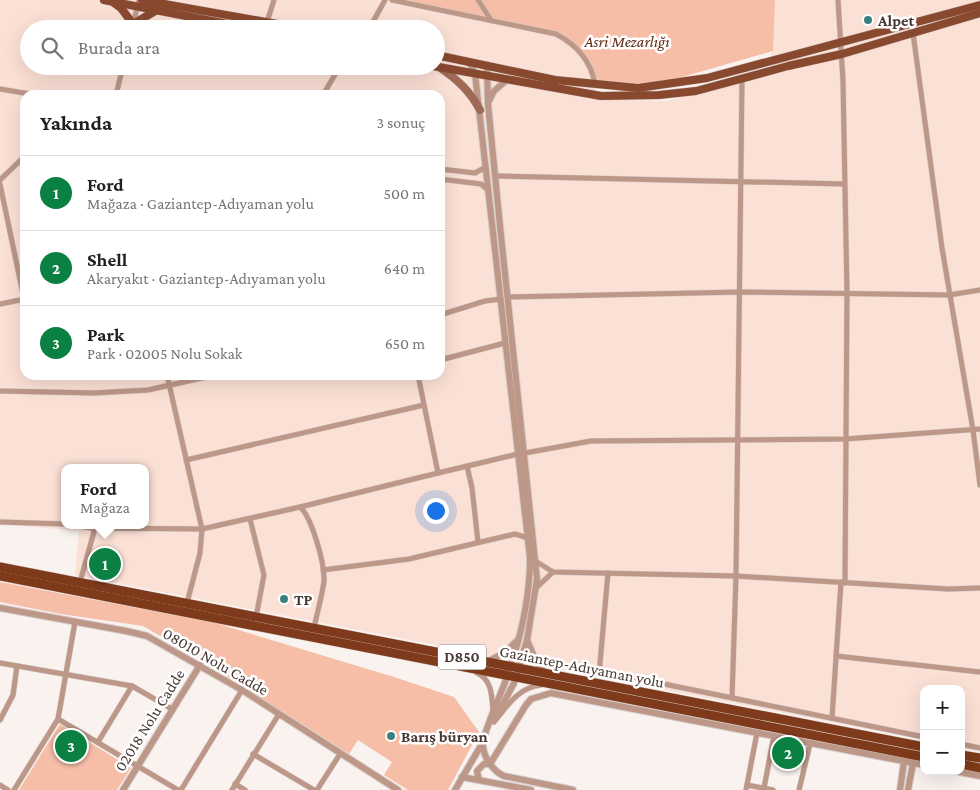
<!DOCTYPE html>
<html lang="tr">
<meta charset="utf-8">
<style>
:root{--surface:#fff;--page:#f6f6f6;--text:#202124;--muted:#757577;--line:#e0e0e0;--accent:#0b8043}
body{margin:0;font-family:"Crimson Pro",serif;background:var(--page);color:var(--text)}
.controls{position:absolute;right:15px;bottom:15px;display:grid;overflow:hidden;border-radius:10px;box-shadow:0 5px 20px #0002}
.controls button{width:45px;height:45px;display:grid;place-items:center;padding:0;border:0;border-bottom:1px solid var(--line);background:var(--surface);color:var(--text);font:25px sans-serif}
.you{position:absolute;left:435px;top:510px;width:18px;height:18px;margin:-12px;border:4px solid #fff;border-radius:50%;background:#1a73e8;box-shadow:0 0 0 8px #1a73e833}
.badge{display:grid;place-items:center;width:32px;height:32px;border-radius:50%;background:var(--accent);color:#fff;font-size:16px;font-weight:700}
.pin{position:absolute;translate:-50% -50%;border:2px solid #fff;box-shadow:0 1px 5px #0006}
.popup{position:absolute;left:61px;top:464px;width:88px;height:65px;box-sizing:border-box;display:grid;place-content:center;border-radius:10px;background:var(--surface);filter:drop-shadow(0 1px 4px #0005);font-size:16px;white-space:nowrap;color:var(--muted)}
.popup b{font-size:19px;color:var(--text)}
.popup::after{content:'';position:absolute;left:50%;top:100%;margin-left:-10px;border:10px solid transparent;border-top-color:var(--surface)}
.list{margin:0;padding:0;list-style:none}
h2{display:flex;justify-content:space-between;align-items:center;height:65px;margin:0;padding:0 20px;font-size:21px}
h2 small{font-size:16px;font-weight:400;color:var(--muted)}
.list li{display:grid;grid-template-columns:32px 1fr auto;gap:15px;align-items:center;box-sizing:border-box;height:75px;padding:0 20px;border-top:1px solid var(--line)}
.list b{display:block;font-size:19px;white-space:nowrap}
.list p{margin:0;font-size:16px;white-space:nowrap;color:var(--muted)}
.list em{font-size:16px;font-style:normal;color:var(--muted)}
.icon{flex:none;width:28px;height:28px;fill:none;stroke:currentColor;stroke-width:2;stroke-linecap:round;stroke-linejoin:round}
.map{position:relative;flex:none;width:980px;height:790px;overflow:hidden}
.search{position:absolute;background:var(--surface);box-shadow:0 5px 20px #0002;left:20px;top:20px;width:425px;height:55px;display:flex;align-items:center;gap:12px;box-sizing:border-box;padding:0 18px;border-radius:28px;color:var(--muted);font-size:19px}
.panel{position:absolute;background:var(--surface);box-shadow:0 5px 20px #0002;left:20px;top:90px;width:425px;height:290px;border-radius:15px}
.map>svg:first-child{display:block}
</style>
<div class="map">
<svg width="980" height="790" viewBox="0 0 980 790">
<rect width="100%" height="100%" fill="#f9f2ef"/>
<path fill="#fbe0d5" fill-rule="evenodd" d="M0,0h376l181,33 24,18 14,33 1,15 71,2 103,-27 5,-74h205v751l-19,-3v-59h-37v51l-849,-165 4,-44 -79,-7zM29,29h407v37h-407zM25,95h415v280h-415zM65,468h80v57h-80z"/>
<g fill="#f6bda7">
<path d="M385,0h390l-2,51 -112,32 -66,1 -14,-33 -8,-9 -47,-17z"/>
<path d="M0,582l212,40 182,55 60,20 25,35 -31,58h-40l-24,-15 8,-13 -34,-22 -9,14 -149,-95 -57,-33 -82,-12 -61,-12z"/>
<path d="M60,724l71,44 -14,22h-98z"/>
</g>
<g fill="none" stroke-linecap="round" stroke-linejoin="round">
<defs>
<g id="minor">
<path d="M392,0l164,34c21,11 35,27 39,50"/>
<path d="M478,0l13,20"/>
<path d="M838,0l5,81 4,212 -2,290"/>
<path d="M267,22l7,-22"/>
<path d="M132,29l7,-29"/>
<path d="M369,29l16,-29"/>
<path d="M913,33l29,215 31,182 7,55"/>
<path d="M0,89l36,6"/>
<path d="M116,95l7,-29"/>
<path d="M323,95l17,-29"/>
<path d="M440,169l35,4 11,-6"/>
<path d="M495,176l349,8"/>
<path d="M440,179l41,5 7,6"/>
<path d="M0,180l25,-24"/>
<path d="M0,184l24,115"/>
<path d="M509,297l232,-5 208,3 31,-5"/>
<path d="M0,304l25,-5"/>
<path d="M440,315l45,-14 16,-2"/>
<path d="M440,360l65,-17"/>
<path d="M167,375l35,154 -2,24 -13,50"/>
<path d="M0,391l94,2 54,-3 67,-15"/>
<path d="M525,453l66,-12 254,-2 135,-10"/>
<path d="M186,460l238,-55"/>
<path d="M467,466l5,22 6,54"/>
<path d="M438,473l80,-19"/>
<path d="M300,507l138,-34 -20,-98"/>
<path d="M250,519l14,56 -8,42"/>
<path d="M0,522l65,2"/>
<path d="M74,525l18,3 110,1 98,-22c12,10 25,58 24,74 -2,16 -7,32 -10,47"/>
<path d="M537,562l16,10 183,4 212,13 32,-1"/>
<path d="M323,570l86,-11 106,-25 13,4"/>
<path d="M608,573l-8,90v5l5,4 319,65"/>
<path d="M80,582l15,-54"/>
<path d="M536,588l17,-16"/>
<path d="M836,656l144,16"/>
<path d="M0,663l132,23 40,23"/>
<path d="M477,673c15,6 15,24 16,38"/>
<path d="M732,698l4,-122 6,-497"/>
<path d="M832,718l9,-136"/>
<path d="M58,719l120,71"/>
<path d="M0,720l13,-25 4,-29"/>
<path d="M494,722c13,-16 25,-35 47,-37"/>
<path d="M98,742l34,-56"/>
<path d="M961,744l19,4"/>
<path d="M253,754l61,36"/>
<path d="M235,784l10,6"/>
<path d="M0,785l8,5"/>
<path d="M747,785l26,5"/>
<path d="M764,788l10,-52"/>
<path d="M14,790l44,-71 17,-97"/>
<path d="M181,790l61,-100"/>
<path d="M232,790l47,-76"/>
<path d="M317,790l23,-36"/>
<path d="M746,790l11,-57"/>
<path d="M799,790l11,-46"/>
</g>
<g id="tertiary">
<path d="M469,62l6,12 55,484c0,43 -11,87 -26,127 -4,11 -21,49 -21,58 -1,13 10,28 21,33l69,14"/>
<path d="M487,65l1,39 12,122 37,353 -10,61 -13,43 -18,34"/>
<path d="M488,103l6,-12 14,-12"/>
<path d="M0,608l126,23 21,5 95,54 156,100"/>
<path d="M527,640l9,21 11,13"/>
<path d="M487,662l17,-9 13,-12"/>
<path d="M955,771l25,5"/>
<path d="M462,777l69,13"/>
<path d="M479,780l-2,-9 7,-7h6l36,-59 5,-6 20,-6 373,72"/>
<path d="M123,790l77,-125"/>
<path d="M455,790l28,-48"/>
<path d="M900,790l4,-28"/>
<path d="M908,790l5,-27"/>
</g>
<path id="secondary" d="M439,67c18,12 31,24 41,43"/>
<g id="primary">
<path d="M104,0l149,29"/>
<path d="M142,0l163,29"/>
<path d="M114,3l7,5 12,16 24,-14"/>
<path d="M436,55l119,25 83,8 69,-10 273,-73"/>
<path d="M433,66l168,30 58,-1 37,-4 92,-25 54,-12 138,-41"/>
</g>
<g id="trunk">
<path d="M0,567l924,180"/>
<path d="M0,576l924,181"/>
<path d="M961,755l19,3"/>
<path d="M961,764l19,4"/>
</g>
</defs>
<use href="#minor" stroke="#d6cdca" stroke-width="6"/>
<use href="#tertiary" stroke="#d6cdca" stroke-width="8"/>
<use href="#secondary" stroke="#d6cdca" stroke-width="9"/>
<use href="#primary" stroke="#d6cdca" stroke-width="9"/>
<use href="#trunk" stroke="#d6cdca" stroke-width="10"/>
<use href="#minor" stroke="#bd9788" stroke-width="5"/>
<use href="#tertiary" stroke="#bd9788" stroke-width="6"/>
<use href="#secondary" stroke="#9f6955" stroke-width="8"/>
<use href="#primary" stroke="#89492f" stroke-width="8"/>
<use href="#trunk" stroke="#7e3a1a" stroke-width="9"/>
</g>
<g fill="#38817e" stroke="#fff" stroke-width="2">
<circle cx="868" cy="20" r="5"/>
<circle cx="284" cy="599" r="5"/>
<circle cx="391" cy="736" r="5"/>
</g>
<g text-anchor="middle" stroke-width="5" stroke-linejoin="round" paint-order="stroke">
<rect fill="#fff" stroke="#7f7471" stroke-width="1" x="438" y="644.5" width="48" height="25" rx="4"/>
<g font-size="15" font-weight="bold" fill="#483934">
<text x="462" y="662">D850</text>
</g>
<g font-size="16" font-weight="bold" fill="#483934" stroke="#fff" text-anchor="start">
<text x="878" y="26">Alpet</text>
<text x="294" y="605">TP</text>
<text x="401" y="742">Barış büryan</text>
</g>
<g font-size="16" font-style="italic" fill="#602a13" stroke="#fff">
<text x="627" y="47">Asri Mezarlığı</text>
</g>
<g font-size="16" fill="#483934" stroke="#fff">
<text transform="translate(216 661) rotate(30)" y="6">08010 Nolu Cadde</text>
<text transform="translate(582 666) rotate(11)" y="6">Gaziantep-Adıyaman yolu</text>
<text transform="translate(149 720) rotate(-58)" y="6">02018 Nolu Cadde</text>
</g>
</g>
</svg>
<div class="controls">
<button>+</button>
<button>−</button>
</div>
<div class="you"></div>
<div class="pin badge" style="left:105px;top:564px">1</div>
<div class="popup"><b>Ford</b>Mağaza</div>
<div class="pin badge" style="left:788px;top:753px">2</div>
<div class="pin badge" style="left:71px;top:746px">3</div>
<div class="search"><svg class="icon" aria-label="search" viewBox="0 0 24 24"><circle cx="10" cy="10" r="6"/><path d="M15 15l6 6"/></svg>Burada ara</div>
<section class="panel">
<h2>Yakında<small>3 sonuç</small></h2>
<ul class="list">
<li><span class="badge">1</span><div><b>Ford</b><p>Mağaza · Gaziantep-Adıyaman yolu</p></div><em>500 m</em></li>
<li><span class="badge">2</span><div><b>Shell</b><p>Akaryakıt · Gaziantep-Adıyaman yolu</p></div><em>640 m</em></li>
<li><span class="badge">3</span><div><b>Park</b><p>Park · 02005 Nolu Sokak</p></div><em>650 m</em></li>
</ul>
</section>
</div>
